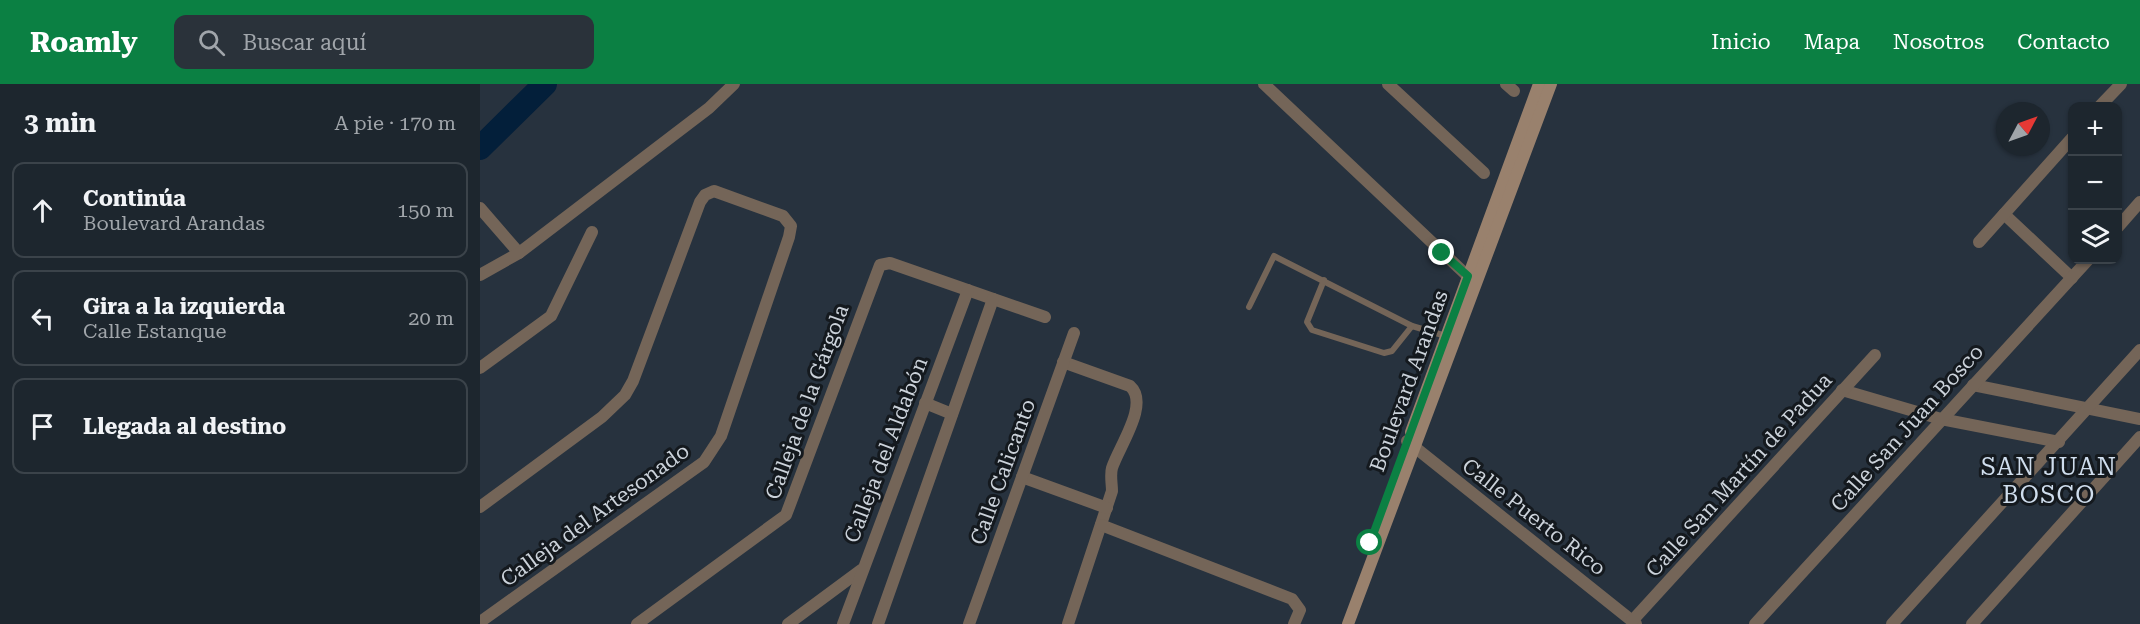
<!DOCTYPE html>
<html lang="es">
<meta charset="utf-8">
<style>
:root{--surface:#1d262e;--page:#2a323a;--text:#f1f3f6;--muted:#a0a5aa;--line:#3b434a;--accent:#0b8043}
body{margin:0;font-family:"Roboto Serif",serif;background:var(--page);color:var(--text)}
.controls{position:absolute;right:18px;top:18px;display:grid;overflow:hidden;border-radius:12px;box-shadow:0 2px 4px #0004}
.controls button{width:54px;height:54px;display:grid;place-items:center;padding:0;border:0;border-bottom:2px solid var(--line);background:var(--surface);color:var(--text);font:30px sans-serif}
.compass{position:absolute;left:1516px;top:18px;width:54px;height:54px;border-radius:50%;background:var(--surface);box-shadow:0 2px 4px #0004;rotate:49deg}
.stop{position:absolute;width:18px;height:18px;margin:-14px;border:4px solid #0b8043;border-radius:50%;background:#fff}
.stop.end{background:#0b8043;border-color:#fff;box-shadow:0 2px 6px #0008}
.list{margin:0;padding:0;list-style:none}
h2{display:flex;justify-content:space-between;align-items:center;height:78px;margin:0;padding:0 24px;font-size:26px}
h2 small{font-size:20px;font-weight:400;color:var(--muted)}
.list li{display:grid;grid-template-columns:39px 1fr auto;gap:18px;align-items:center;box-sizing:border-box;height:96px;margin:0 12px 12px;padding:0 12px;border:2px solid var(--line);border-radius:12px}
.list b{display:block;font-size:22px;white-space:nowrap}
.list p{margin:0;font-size:20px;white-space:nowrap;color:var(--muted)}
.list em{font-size:20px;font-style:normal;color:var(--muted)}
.icon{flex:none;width:33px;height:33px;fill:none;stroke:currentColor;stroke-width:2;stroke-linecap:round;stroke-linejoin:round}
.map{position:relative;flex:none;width:1660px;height:540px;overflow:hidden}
header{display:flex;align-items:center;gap:36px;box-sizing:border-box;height:84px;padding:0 30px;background:var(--accent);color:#fff}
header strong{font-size:28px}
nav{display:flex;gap:33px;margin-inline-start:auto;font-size:21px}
.search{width:420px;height:54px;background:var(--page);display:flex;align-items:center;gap:15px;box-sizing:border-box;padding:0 21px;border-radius:12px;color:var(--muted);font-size:22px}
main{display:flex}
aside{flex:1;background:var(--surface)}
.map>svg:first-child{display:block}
</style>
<header>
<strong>Roamly</strong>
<div class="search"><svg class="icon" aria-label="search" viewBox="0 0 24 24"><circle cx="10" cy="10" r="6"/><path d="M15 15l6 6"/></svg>Buscar aquí</div>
<nav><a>Inicio</a><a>Mapa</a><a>Nosotros</a><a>Contacto</a></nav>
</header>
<main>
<aside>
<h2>3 min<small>A pie · 170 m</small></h2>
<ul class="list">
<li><svg class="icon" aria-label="ahead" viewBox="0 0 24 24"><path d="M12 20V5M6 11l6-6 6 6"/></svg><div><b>Continúa</b><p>Boulevard Arandas</p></div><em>150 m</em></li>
<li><svg class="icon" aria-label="left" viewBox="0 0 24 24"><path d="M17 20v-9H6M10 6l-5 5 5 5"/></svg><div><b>Gira a la izquierda</b><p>Calle Estanque</p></div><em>20 m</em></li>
<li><svg class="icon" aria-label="arrive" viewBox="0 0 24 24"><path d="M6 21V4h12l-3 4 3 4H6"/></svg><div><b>Llegada al destino</b></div></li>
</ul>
</aside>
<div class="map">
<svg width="1660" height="540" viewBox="0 0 1660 540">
<rect width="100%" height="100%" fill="#27323e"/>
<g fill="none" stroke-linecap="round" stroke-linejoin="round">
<path stroke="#031f3a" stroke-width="24" d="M0,64l65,-64"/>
<g stroke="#746558" stroke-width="6">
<path d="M844,196l-17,42 5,8 72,23 8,-2 20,-25"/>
<path d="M769,223l25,-51 138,70 34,10"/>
</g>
<g stroke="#746558" stroke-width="12">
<path d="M784,0l211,199"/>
<path d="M908,0l96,89"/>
<path d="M1026,0l8,7"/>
<path d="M1620,22l21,-22"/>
<path d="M0,124l39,45"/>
<path d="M1524,130l68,64"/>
<path d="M1638,143l22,-25"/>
<path d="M1499,158l93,-104"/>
<path d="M0,191l39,-22 190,-145 25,-24"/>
<path d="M583,278l67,24c20,18 -11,60 -18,82 -2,7 0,16 0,23l-44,133"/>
<path d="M0,284l71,-52 41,-84"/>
<path d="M1493,301l167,34"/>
<path d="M1362,306l99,29 118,23"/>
<path d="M445,319l27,11"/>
<path d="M927,357l229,183"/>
<path d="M542,393l85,31"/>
<path d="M0,423l122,-90 23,-22 8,-14 67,-179 5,-7 9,-4 69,25 8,10 -2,11 -68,199 -17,26 -224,160"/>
<path d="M621,441l191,74 8,11 -6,14"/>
<path d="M1152,537l243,-266"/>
<path d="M157,540l149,-109 94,-250 10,-2 155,54"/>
<path d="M308,540l73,-54"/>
<path d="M363,540l125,-334"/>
<path d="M398,540l115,-325"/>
<path d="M489,540l105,-291"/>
<path d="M1275,540l333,-364"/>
<path d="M1412,540l248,-274"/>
<path d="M1492,540l168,-187"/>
</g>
<g stroke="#99816d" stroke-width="12">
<path d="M931,348l128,-348"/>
<path d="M868,540l203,-540"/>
</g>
</g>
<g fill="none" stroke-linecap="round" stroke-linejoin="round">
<path stroke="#0b8043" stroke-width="8" d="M890,459l98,-267 -26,-23"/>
</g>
<g text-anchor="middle" stroke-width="6" stroke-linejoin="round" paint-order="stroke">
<g font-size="21" fill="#cbd2da" stroke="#14191e">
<text transform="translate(929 297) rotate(-70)" y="7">Boulevard Arandas</text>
<text transform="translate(327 318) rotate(-70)" y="7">Calleja de la Gárgola</text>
<text transform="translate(1427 344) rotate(-48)" y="7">Calle San Juan Bosco</text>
<text transform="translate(406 366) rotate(-69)" y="7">Calleja del Aldabón</text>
<text transform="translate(523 388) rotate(-70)" y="7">Calle Calicanto</text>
<text transform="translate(1259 391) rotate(-48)" y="7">Calle San Martín de Padua</text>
<text transform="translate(115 431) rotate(-36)" y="7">Calleja del Artesonado</text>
<text transform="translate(1054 433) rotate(38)" y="7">Calle Puerto Rico</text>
</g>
<g font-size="24" letter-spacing="1.5" fill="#cfdded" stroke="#14191e">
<text x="1569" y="391">SAN JUAN<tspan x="1569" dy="28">BOSCO</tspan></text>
</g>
</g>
</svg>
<div class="controls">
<button>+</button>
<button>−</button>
<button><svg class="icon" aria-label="layers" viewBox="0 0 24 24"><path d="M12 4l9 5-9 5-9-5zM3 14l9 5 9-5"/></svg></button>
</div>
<svg class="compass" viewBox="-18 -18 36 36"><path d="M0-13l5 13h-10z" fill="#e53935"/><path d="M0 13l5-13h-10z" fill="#a0a5aa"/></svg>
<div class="stop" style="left:890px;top:459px"></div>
<div class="stop end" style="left:962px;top:169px"></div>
</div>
</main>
